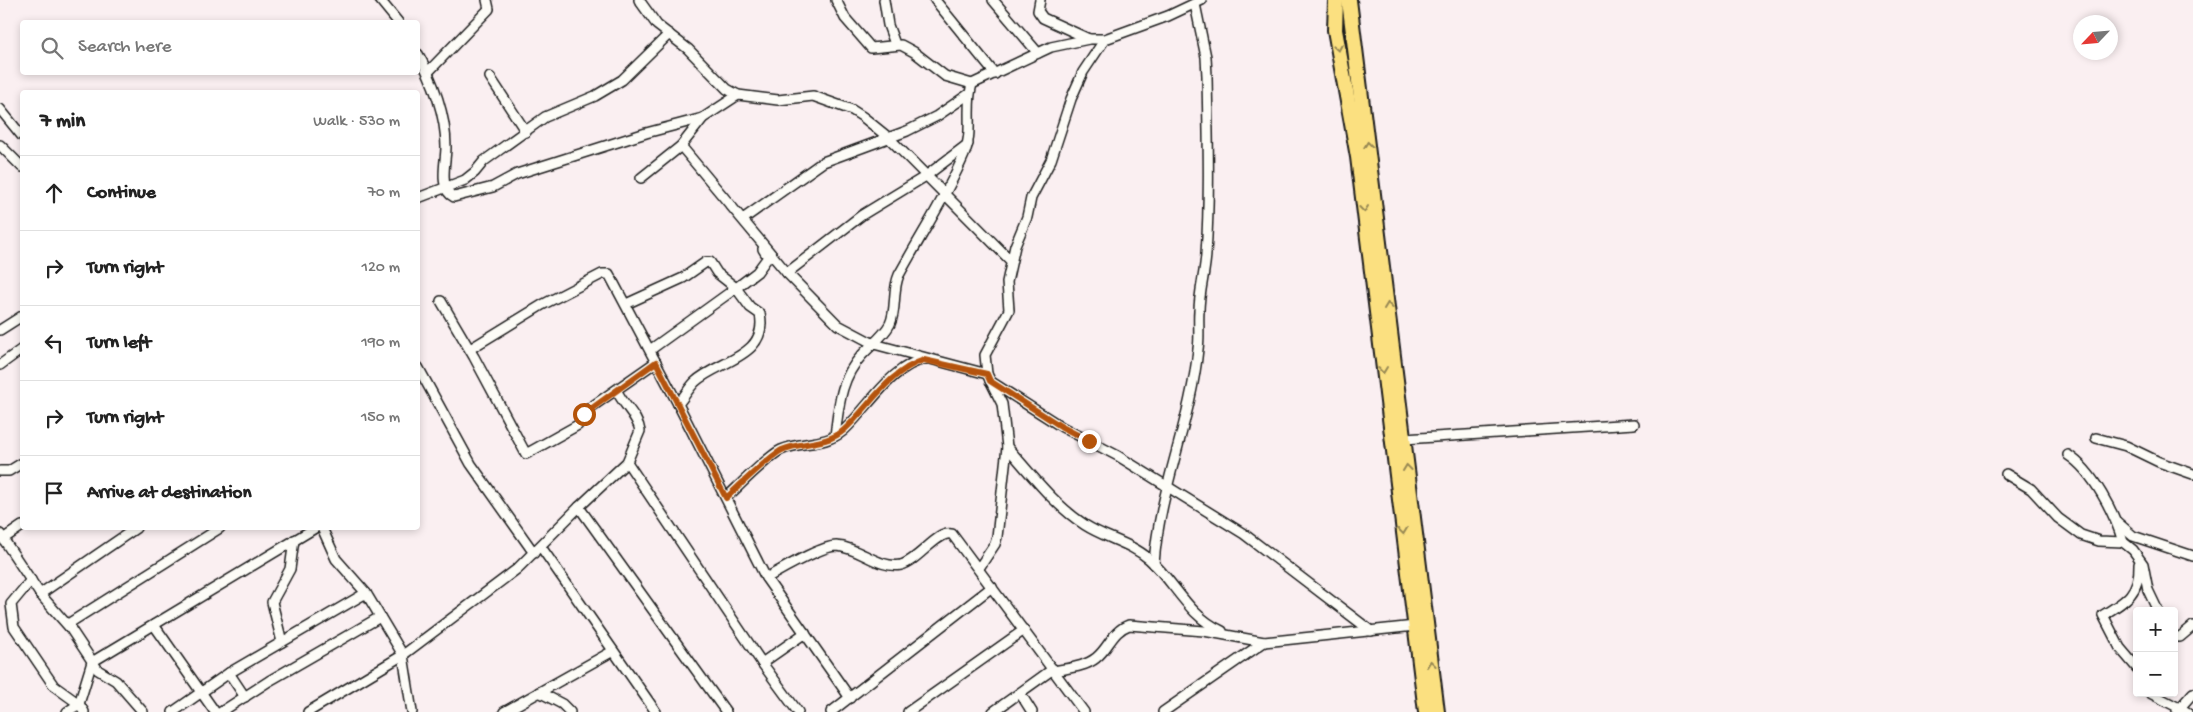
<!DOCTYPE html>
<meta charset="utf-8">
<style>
:root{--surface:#fff;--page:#f6f6f6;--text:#222;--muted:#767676;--line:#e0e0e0}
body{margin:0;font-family:"Gochi Hand",sans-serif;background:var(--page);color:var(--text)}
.controls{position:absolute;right:15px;bottom:15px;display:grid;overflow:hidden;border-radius:5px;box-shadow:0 2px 8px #0003}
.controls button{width:45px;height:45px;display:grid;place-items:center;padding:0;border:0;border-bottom:1px solid var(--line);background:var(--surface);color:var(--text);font:25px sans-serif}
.compass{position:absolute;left:2073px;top:15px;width:45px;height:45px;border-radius:50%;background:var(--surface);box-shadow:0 2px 8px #0003;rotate:244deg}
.stop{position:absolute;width:15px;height:15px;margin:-11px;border:4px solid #b45309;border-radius:50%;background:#fff}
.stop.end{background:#b45309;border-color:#fff;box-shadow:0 1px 5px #0008}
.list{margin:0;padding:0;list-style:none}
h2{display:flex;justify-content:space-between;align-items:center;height:65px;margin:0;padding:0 20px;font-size:21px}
h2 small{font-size:16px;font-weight:400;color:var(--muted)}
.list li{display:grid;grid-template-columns:32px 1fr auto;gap:15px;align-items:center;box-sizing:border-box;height:75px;padding:0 20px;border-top:1px solid var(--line)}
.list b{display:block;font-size:19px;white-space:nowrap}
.list em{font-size:16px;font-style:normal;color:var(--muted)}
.icon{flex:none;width:28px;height:28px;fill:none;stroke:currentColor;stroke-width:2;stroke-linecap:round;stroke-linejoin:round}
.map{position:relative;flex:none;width:2193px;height:712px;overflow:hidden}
.search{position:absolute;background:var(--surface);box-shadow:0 2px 8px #0003;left:20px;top:20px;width:400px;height:55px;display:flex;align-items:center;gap:12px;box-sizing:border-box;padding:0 18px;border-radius:5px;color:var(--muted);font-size:19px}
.panel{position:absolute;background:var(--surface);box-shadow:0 2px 8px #0003;left:20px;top:90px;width:400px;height:440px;border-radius:5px}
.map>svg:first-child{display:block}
</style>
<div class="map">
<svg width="2193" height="712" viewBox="0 0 2193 712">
<rect width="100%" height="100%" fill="#faeff1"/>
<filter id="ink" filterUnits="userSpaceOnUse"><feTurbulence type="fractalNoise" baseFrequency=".02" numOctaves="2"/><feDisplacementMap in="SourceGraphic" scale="10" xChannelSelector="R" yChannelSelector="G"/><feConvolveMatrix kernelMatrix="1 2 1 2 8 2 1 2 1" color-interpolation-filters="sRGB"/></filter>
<g filter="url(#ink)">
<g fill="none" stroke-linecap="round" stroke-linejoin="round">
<defs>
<g id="street">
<path d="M380,0l18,22"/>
<path d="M639,0l18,25 31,24 39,40 11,6 40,5 35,-4 39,14 11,7 26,21 122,123"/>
<path d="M836,0l9,18 26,30 30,-3 13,7 31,24 27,8 79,-37 38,-8h16l63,-23 34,-16"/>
<path d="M884,0l4,25 7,19"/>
<path d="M935,0l60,74"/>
<path d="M993,0l45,53"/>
<path d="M1040,0l-2,11 5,7 46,21"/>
<path d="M418,54c15,26 28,62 28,93 0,15 -8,42 8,50l39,-10 24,-13 129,-41 57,-15"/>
<path d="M428,72l61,-63 -2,-9"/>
<path d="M490,77l36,55"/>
<path d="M0,109l22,27"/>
<path d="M0,145l22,22"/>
<path d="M681,146l106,127 51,52 36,19 113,30"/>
<path d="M641,178l40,-32 22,-28 35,-23"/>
<path d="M418,198l47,-18 10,-8 9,-11 61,-44 50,-21 27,-16 47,-46"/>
<path d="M743,219l80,-57 84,-31 30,-15 32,-22"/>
<path d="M787,273l75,-58 64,-39 42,-32"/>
<path d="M441,301l33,56 52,97 52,-29 9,-15 69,-48"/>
<path d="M626,304l57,-26 23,-16h4l7,11 19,15 21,-16 11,-15 -5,-8"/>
<path d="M0,330l22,-14"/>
<path d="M470,349l72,-44 60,-31h7l69,130 88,174 84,120"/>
<path d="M650,350l86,-62 14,19 10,7c9,43 -43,47 -65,68 -6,6 -11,15 -17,22"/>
<path d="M0,365l22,-16"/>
<path d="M418,367l53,97 63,89"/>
<path d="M990,381l72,46 56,29 126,78 127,97"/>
<path d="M835,436c4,-31 5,-57 27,-81 10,-11 21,-18 28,-31 7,-15 2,-34 9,-49 22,-40 47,-78 65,-120 10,-23 1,-48 8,-71"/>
<path d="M2096,438l30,8 33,16 34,12"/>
<path d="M1404,439l230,-15"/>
<path d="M1007,447c24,27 47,58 78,78 20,13 46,18 64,34 27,24 38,56 73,72"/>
<path d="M2068,455c25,16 47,59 55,87"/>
<path d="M627,462l135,201 36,49"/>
<path d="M0,471h9l13,-8"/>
<path d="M2006,474l25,15 27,29 23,17 18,6 24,1 10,8 10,14 5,26 10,21"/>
<path d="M726,498c12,-11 42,-42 55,-48 20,-9 44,-4 62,-19 24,-21 49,-67 83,-72"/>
<path d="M579,507l147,205"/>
<path d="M2117,522l16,14 60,20"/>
<path d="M322,528l14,31 30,34 37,62 9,57"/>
<path d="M0,534l40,60 30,34 28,42 18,11 27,31"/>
<path d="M3,539l19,-13"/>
<path d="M541,547l115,165"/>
<path d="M1154,564c5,-74 37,-142 44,-215 2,-13 0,-26 1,-38 0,-19 6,-38 7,-57 4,-59 2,-119 1,-178l-1,-19 -11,-53"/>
<path d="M979,568l16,-24 2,-7 10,-90 -5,-43 -15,-30 -2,-19 24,-45 -2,-28 8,-36 12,-29 4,-19 20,-38 20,-61 12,-27 22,-33"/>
<path d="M766,578c15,-8 55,-32 70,-32 23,1 42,23 65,19 17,-4 37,-35 51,-31l132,178"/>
<path d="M31,580l-20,24 3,23 40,59 25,18 5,8"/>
<path d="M40,594l96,-66"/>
<path d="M154,625l61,87"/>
<path d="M70,628l1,-6 149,-94"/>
<path d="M2174,637h6l13,-11"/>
<path d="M282,642l-10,-40 18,-33 4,-29"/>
<path d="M762,663l43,-30"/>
<path d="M2137,668l-17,-20 -17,-33c23,-14 37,-22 36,-51"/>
<path d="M1054,671c14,-3 31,-4 42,-13 13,-10 16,-27 33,-33l75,6 60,11 151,-16"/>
<path d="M229,673l16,24"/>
<path d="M539,692l23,12 8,8"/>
<path d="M1020,693l12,19"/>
<path d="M2150,693l37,19"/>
<path d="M2177,711l16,-18"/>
<path d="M67,712l12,-8 13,-42 223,-134"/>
<path d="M173,712l56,-39 137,-80"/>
<path d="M221,712l48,-31 111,-64"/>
<path d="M308,712l95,-57 114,-86 62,-62 48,-45 13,-31c-2,-15 -17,-26 -23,-40"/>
<path d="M504,712l109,-61"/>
<path d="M831,712l161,-125"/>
<path d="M908,712l116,-82"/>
<path d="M993,712l60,-43"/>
<path d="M1163,712l101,-70"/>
</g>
<g id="primary">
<path d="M1336,0l-1,30 23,127 68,555"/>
<path d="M1349,0l88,712"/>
</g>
</defs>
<use href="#street" stroke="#1c1c1c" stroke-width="12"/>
<use href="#primary" stroke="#1c1c1c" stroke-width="18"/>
<use href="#street" stroke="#fdfcf7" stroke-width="9"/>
<use href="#primary" stroke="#fbe080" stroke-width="14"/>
</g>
<defs><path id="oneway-chevron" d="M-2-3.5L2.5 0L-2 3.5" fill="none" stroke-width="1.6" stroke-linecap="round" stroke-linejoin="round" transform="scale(1.25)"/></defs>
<g stroke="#978853">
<use href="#oneway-chevron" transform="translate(1338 48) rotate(80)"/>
<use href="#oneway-chevron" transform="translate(1368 145) rotate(-97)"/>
<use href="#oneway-chevron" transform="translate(1364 209) rotate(83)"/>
<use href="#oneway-chevron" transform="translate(1388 306) rotate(-97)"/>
<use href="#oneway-chevron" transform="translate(1383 370) rotate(83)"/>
<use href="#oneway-chevron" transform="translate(1407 468) rotate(-97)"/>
<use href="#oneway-chevron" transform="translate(1403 531) rotate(83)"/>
<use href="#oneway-chevron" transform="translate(1431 664) rotate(-97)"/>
</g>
</g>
<g fill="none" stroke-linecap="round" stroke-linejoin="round" filter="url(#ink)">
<path stroke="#b45309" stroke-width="6" d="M584,414l72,-52 70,136c12,-11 44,-42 56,-48 20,-9 44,-4 62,-20 25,-23 45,-59 80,-70l63,14 3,7 72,46 27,14"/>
</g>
</svg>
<div class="controls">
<button>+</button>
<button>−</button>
</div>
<svg class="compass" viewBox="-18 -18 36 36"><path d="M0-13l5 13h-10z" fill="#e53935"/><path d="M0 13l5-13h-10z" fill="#767676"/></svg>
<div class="stop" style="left:584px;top:414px"></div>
<div class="stop end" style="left:1089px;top:441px"></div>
<div class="search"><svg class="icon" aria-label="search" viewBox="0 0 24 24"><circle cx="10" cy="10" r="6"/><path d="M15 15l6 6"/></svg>Search here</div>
<section class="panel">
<h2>7 min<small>Walk · 530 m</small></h2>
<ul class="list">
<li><svg class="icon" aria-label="ahead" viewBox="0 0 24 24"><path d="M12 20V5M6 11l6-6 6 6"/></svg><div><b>Continue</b></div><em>70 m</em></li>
<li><svg class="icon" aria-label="right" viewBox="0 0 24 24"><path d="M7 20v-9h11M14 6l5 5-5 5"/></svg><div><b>Turn right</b></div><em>120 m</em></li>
<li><svg class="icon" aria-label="left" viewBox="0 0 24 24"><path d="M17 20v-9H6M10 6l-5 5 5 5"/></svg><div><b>Turn left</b></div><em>190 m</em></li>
<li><svg class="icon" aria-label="right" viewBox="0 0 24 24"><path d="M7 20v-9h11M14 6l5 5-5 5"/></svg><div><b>Turn right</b></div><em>150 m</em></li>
<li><svg class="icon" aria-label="arrive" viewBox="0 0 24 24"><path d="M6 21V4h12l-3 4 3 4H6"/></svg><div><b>Arrive at destination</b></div></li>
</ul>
</section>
</div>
